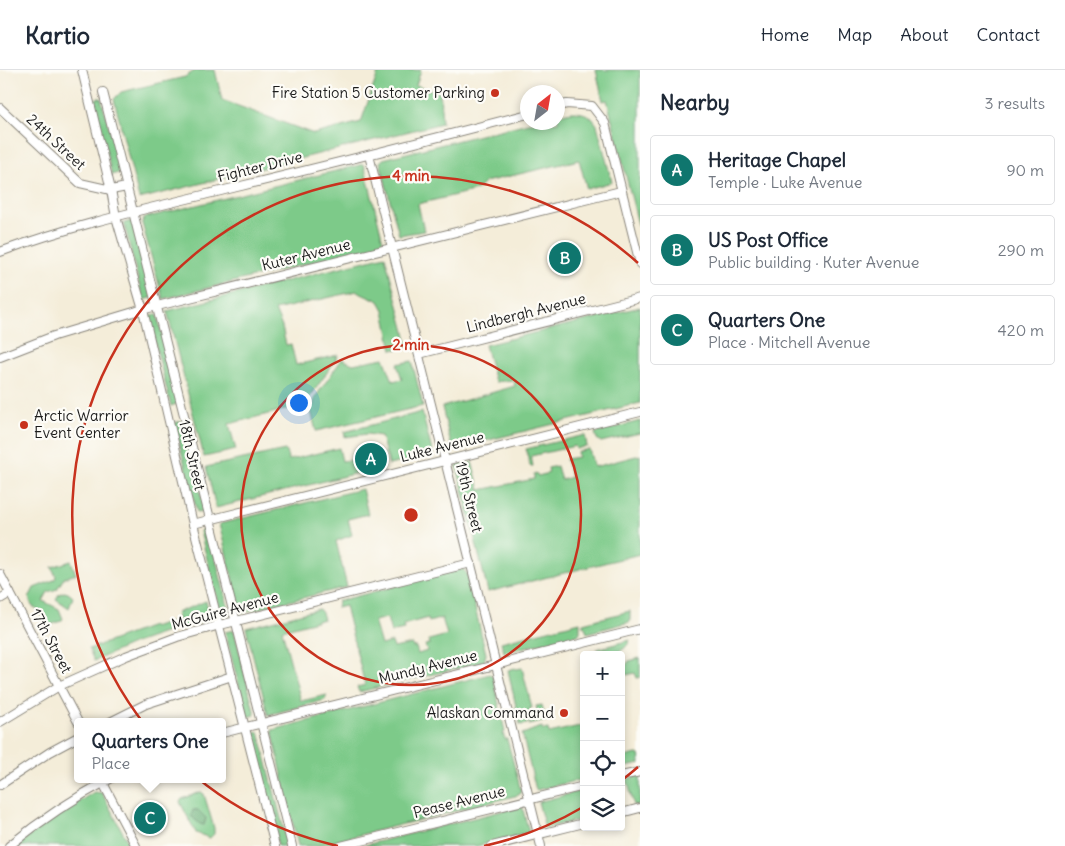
<!DOCTYPE html>
<meta charset="utf-8">
<style>
:root{--surface:#fff;--page:#f2f2f3;--text:#1f2937;--muted:#747a83;--line:#e0e1e3;--accent:#0f766e}
body{margin:0;font-family:Delius,sans-serif;background:var(--page);color:var(--text)}
.controls{position:absolute;right:15px;bottom:15px;display:grid;overflow:hidden;border-radius:5px;box-shadow:0 2px 8px #0003}
.controls button{width:45px;height:45px;display:grid;place-items:center;padding:0;border:0;border-bottom:1px solid var(--line);background:var(--surface);color:var(--text);font:25px sans-serif}
.compass{position:absolute;left:520px;top:15px;width:45px;height:45px;border-radius:50%;background:var(--surface);box-shadow:0 2px 8px #0003;rotate:31deg}
.you{position:absolute;left:298px;top:332px;width:18px;height:18px;margin:-12px;border:4px solid #fff;border-radius:50%;background:#1a73e8;box-shadow:0 0 0 8px #1a73e833}
.badge{display:grid;place-items:center;width:32px;height:32px;border-radius:50%;background:var(--accent);color:#fff;font-size:16px;font-weight:700}
.pin{position:absolute;translate:-50% -50%;border:2px solid #fff;box-shadow:0 1px 5px #0006}
.popup{position:absolute;left:74px;top:648px;width:152px;height:65px;box-sizing:border-box;display:grid;place-content:center;border-radius:5px;background:var(--surface);filter:drop-shadow(0 1px 4px #0005);font-size:16px;white-space:nowrap;color:var(--muted)}
.popup b{font-size:19px;color:var(--text)}
.popup::after{content:'';position:absolute;left:50%;top:100%;margin-left:-10px;border:10px solid transparent;border-top-color:var(--surface)}
.list{margin:0;padding:0;list-style:none}
h2{display:flex;justify-content:space-between;align-items:center;height:65px;margin:0;padding:0 20px;font-size:21px}
h2 small{font-size:16px;font-weight:400;color:var(--muted)}
.list li{display:grid;grid-template-columns:32px 1fr auto;gap:15px;align-items:center;box-sizing:border-box;height:70px;margin:0 10px 10px;padding:0 10px;border:1px solid var(--line);border-radius:5px}
.list b{display:block;font-size:19px;white-space:nowrap}
.list p{margin:0;font-size:16px;white-space:nowrap;color:var(--muted)}
.list em{font-size:16px;font-style:normal;color:var(--muted)}
.icon{flex:none;width:28px;height:28px;fill:none;stroke:currentColor;stroke-width:2;stroke-linecap:round;stroke-linejoin:round}
.map{position:relative;flex:none;width:640px;height:776px;overflow:hidden}
header{display:flex;align-items:center;gap:30px;box-sizing:border-box;height:70px;padding:0 25px;background:var(--surface);border-bottom:1px solid var(--line)}
header strong{font-size:24px}
nav{display:flex;gap:28px;margin-inline-start:auto;font-size:18px}
main{display:flex}
aside{flex:1;background:var(--surface)}
.map>svg:first-child{display:block}
</style>
<header>
<strong>Kartio</strong>
<nav><a>Home</a><a>Map</a><a>About</a><a>Contact</a></nav>
</header>
<main>
<div class="map">
<svg width="640" height="776" viewBox="0 0 640 776">
<rect width="100%" height="100%" fill="#fdfcf7"/>
<filter id="ink" filterUnits="userSpaceOnUse"><feTurbulence type="fractalNoise" baseFrequency=".02" numOctaves="2"/><feDisplacementMap in="SourceGraphic" scale="10" xChannelSelector="R" yChannelSelector="G"/><feConvolveMatrix kernelMatrix="1 2 1 2 8 2 1 2 1" color-interpolation-filters="sRGB"/></filter>
<filter id="wash" filterUnits="userSpaceOnUse"><feTurbulence type="fractalNoise" baseFrequency=".0096" numOctaves="4" result="noise"/><feDisplacementMap in="SourceGraphic" scale="20" xChannelSelector="R" yChannelSelector="G"/><feGaussianBlur stdDeviation="1.12" result="paint"/><feColorMatrix in="noise" values="0 0 0 0 0 0 0 0 0 0 0 0 0 0 0 0 0 1.4 0 .05"/><feComposite in="paint" operator="in"/></filter>
<g filter="url(#wash)">
<rect width="100%" height="100%" fill="#f4edd9"/>
<g fill="#7dca89" stroke="#4c7352" fill-rule="evenodd">
<path d="M196,0h19l7,30 92,34 47,-12 18,-52h42l-5,15 24,8 2,30 -303,76 -25,-100 7,-7 64,-15z"/>
<path d="M596,0h44v162l-33,-132 -4,1z"/>
<path d="M97,28h4l20,74 -9,3 -18,-73z"/>
<path d="M571,42c12,0 20,2 26,13l15,57 -25,7 -8,-29 -94,22 -8,8 -59,14 6,27 -25,4 -19,-73 3,-3 145,-36 30,-1v-7z"/>
<path d="M364,94l19,77 -4,5 -216,53 -21,-76 2,-5z"/>
<path d="M132,151l20,77 -9,2 -19,-77z"/>
<path d="M385,186l24,91 -17,3 -8,-40 -5,-9 -22,-10 -82,19 7,17 4,18 5,-1 5,21 42,-10 -1,3 -29,42 -17,3 1,5 -63,16 7,26 -32,7 -37,-146z"/>
<path d="M640,237v96l-188,46 -10,-42 73,-21 -2,-6 -18,2 -10,-37z"/>
<path d="M157,244l22,89 -8,3 -23,-90z"/>
<path d="M384,288l9,23 9,-2 -5,-15 15,-3 11,45 -107,25 -6,-24 4,-2v-6l28,-40 11,5z"/>
<path d="M422,342l11,43 -44,10 -8,-29 -14,-2 -22,3 -1,-5z"/>
<path d="M182,351l23,90 -8,1 -23,-89z"/>
<path d="M640,351v12l-39,9 -4,-3 -2,-6z"/>
<path d="M585,365l2,11 -11,3 -1,-3 -44,10 2,10h-3l-4,-17z"/>
<path d="M339,378l3,13 10,-1 5,13 -141,35 -10,-41 79,-17 4,10z"/>
<path d="M589,379l5,18 46,-12v99l-152,38 -31,-126 15,-4 8,28 54,-11v-5l2,-1 2,3 11,-3 -1,-5 9,-2 4,14 10,-3 -5,-18 12,-2 -1,-5z"/>
<path d="M362,419l6,25 -20,5 4,16 -16,6 11,46 -106,26 -22,-89z"/>
<path d="M208,459l22,85 -9,2 -21,-85z"/>
<path d="M71,491l5,13 -12,4 -7,11 -9,3 -5,9 16,8 4,10 -2,2 -14,5 -6,-13 -9,-7 -3,-8 5,-10 20,-8 2,-3 -4,-10z"/>
<path d="M463,499l4,5 19,80 -2,8 -125,30 -2,-5 8,-2 -20,-79 -8,2 1,-7zM387,548l4,14 13,-3 -1,-4 25,-7 1,4 13,-4 5,17 -18,5 1,4 -5,1 2,6 -9,3 -2,-7h-3l-1,-3 -18,4 -2,-6 -11,3 -7,-24z"/>
<path d="M64,522l4,1 5,4 -4,11 -13,-9 3,-5z"/>
<path d="M206,531l5,18 -34,10 -2,-5 4,-3 -3,-8z"/>
<path d="M319,539l3,4 2,6 -42,11 19,71 26,-6 -2,5 -57,15 -22,-87z"/>
<path d="M630,541v11l-43,11 -2,-6 -2,-1v-3z"/>
<path d="M170,552l3,8 -38,13 -41,18 -5,-12 63,-23 1,2z"/>
<path d="M580,552v10l-2,3 -74,17 -3,-10z"/>
<path d="M234,560l21,85 -8,2 -22,-85z"/>
<path d="M630,570c-5,13 -22,18 -33,9z"/>
<path d="M640,588v19l-3,1 -2,-5 -9,2 -2,-7 5,-7z"/>
<path d="M515,598l1,1 6,-1 10,40 -3,1 2,7 -4,8 -7,1 -12,-55z"/>
<path d="M490,604l3,3 12,55 -2,1 2,6h2l14,52 -2,4 -203,51h-18l-26,-116z"/>
<path d="M542,635l4,16 -17,4 5,-10 4,-1 -2,-8z"/>
<path d="M584,655v54l-48,11 -14,-56c7,-2 12,-5 20,-7l1,3 5,-1 1,4z"/>
<path d="M259,662l29,114h-10l-27,-112z"/>
<path d="M637,684l2,1 1,9 -19,4c0,-11 6,-12 16,-14z"/>
<path d="M640,705v29l-6,2 -7,-27z"/>
<path d="M584,720v29l-39,9 -7,-26z"/>
<path d="M94,722l8,1 28,53h-114l37,-28z"/>
<path d="M201,722l3,2 10,34v6l-4,4 -14,-5 -16,-31 2,-3zM193,740h5l8,8 -2,7 -4,-1 -8,-8z"/>
<path d="M522,736l7,26 -3,2 -50,12h-115z"/>
</g>
<path fill="#66ae75" stroke="#416548" d="M193,740h5l8,8 -2,7 -4,-1 -9,-8z"/>
</g>
<g filter="url(#ink)">
<g fill="none" stroke-linecap="round" stroke-linejoin="round">
<defs>
<g id="street">
<path d="M82,0l29,120 5,27 27,93 50,214 82,322"/>
<path d="M103,22l189,754"/>
<path d="M558,36l9,-2 25,2 13,17 35,141"/>
<path d="M0,38l80,75 31,7 16,-3"/>
<path d="M369,85l172,691"/>
<path d="M0,182c78,-29 160,-46 241,-66 96,-23 191,-47 287,-72"/>
<path d="M419,284l221,-56"/>
<path d="M0,287l54,-21 83,-25 484,-120"/>
<path d="M193,454l447,-112"/>
<path d="M0,504l78,148"/>
<path d="M0,529l10,-6"/>
<path d="M0,652l59,-36 67,-30 51,-19 43,-12 251,-62"/>
<path d="M110,652l36,-18 86,-28"/>
<path d="M222,663l418,-104"/>
<path d="M621,706l19,-4"/>
<path d="M103,713l33,63"/>
<path d="M0,715l50,-33 28,-15"/>
<path d="M621,743l19,-5"/>
<path d="M9,776c32,-26 65,-48 101,-67"/>
<path d="M341,776l243,-60"/>
<path d="M492,776l92,-23"/>
</g>
</defs>
<use href="#street" stroke="#88847a" stroke-width="10"/>
<use href="#street" stroke="#fff" stroke-width="8"/>
</g>
</g>
<g fill="none" stroke="#c8321e" stroke-width="2.5">
<circle cx="411" cy="445" r="170"/>
<path d="M638 697A339 339 0 0 1 622 710M583 737A339 339 0 0 1 484 776M338 776A339 339 0 1 1 638 193"/>
</g>
<g fill="#c8321e" stroke="#fdfcf7" stroke-width="2">
<circle cx="495" cy="23" r="5"/>
<circle cx="24" cy="355" r="5"/>
<circle cx="564" cy="643" r="5"/>
</g>
<g text-anchor="middle" stroke-width="4.5" stroke-linejoin="round" paint-order="stroke">
<g font-size="15" fill="#1c1c1c" stroke="#fdfcf7" text-anchor="end">
<text x="485" y="28">Fire Station 5 Customer Parking</text>
<text x="34" y="351" text-anchor="start">Arctic Warrior<tspan x="34" dy="17">Event Center</tspan></text>
<text x="554" y="648">Alaskan Command</text>
</g>
<g font-size="15" fill="#1c1c1c" stroke="#fdfcf7">
<text transform="translate(56 72) rotate(43)" y="5">24th Street</text>
<text transform="translate(260 97) rotate(-14)" y="5">Fighter Drive</text>
<text transform="translate(306 185) rotate(-14)" y="5">Kuter Avenue</text>
<text transform="translate(526 243) rotate(-14)" y="5">Lindbergh Avenue</text>
<text transform="translate(442 377) rotate(-14)" y="5">Luke Avenue</text>
<text transform="translate(192 385) rotate(77)" y="5">18th Street</text>
<text transform="translate(469 427) rotate(76)" y="5">19th Street</text>
<text transform="translate(225 541) rotate(-15)" y="5">McGuire Avenue</text>
<text transform="translate(51 571) rotate(62)" y="5">17th Street</text>
<text transform="translate(428 597) rotate(-14)" y="5">Mundy Avenue</text>
<text transform="translate(459 732) rotate(-14)" y="5">Pease Avenue</text>
</g>
</g>
<circle cx="411" cy="445" r="8" fill="#c8321e" stroke="#fdfcf7" stroke-width="2.5"/>
<g font-size="15" text-anchor="middle" font-weight="bold" fill="#c8321e" stroke="#fdfcf7" stroke-width="4.5" stroke-linejoin="round" paint-order="stroke">
<text x="411" y="111">4 min</text>
<text x="411" y="280">2 min</text>
</g>
</svg>
<div class="controls">
<button>+</button>
<button>−</button>
<button><svg class="icon" aria-label="locate" viewBox="0 0 24 24"><circle cx="12" cy="12" r="6"/><path d="M12 2v4M12 18v4M2 12h4M18 12h4"/></svg></button>
<button><svg class="icon" aria-label="layers" viewBox="0 0 24 24"><path d="M12 4l9 5-9 5-9-5zM3 14l9 5 9-5"/></svg></button>
</div>
<svg class="compass" viewBox="-18 -18 36 36"><path d="M0-13l5 13h-10z" fill="#e53935"/><path d="M0 13l5-13h-10z" fill="#747a83"/></svg>
<div class="you"></div>
<div class="pin badge" style="left:371px;top:389px">A</div>
<div class="pin badge" style="left:565px;top:188px">B</div>
<div class="pin badge" style="left:150px;top:748px">C</div>
<div class="popup"><b>Quarters One</b>Place</div>
</div>
<aside>
<h2>Nearby<small>3 results</small></h2>
<ul class="list">
<li><span class="badge">A</span><div><b>Heritage Chapel</b><p>Temple · Luke Avenue</p></div><em>90 m</em></li>
<li><span class="badge">B</span><div><b>US Post Office</b><p>Public building · Kuter Avenue</p></div><em>290 m</em></li>
<li><span class="badge">C</span><div><b>Quarters One</b><p>Place · Mitchell Avenue</p></div><em>420 m</em></li>
</ul>
</aside>
</main>
